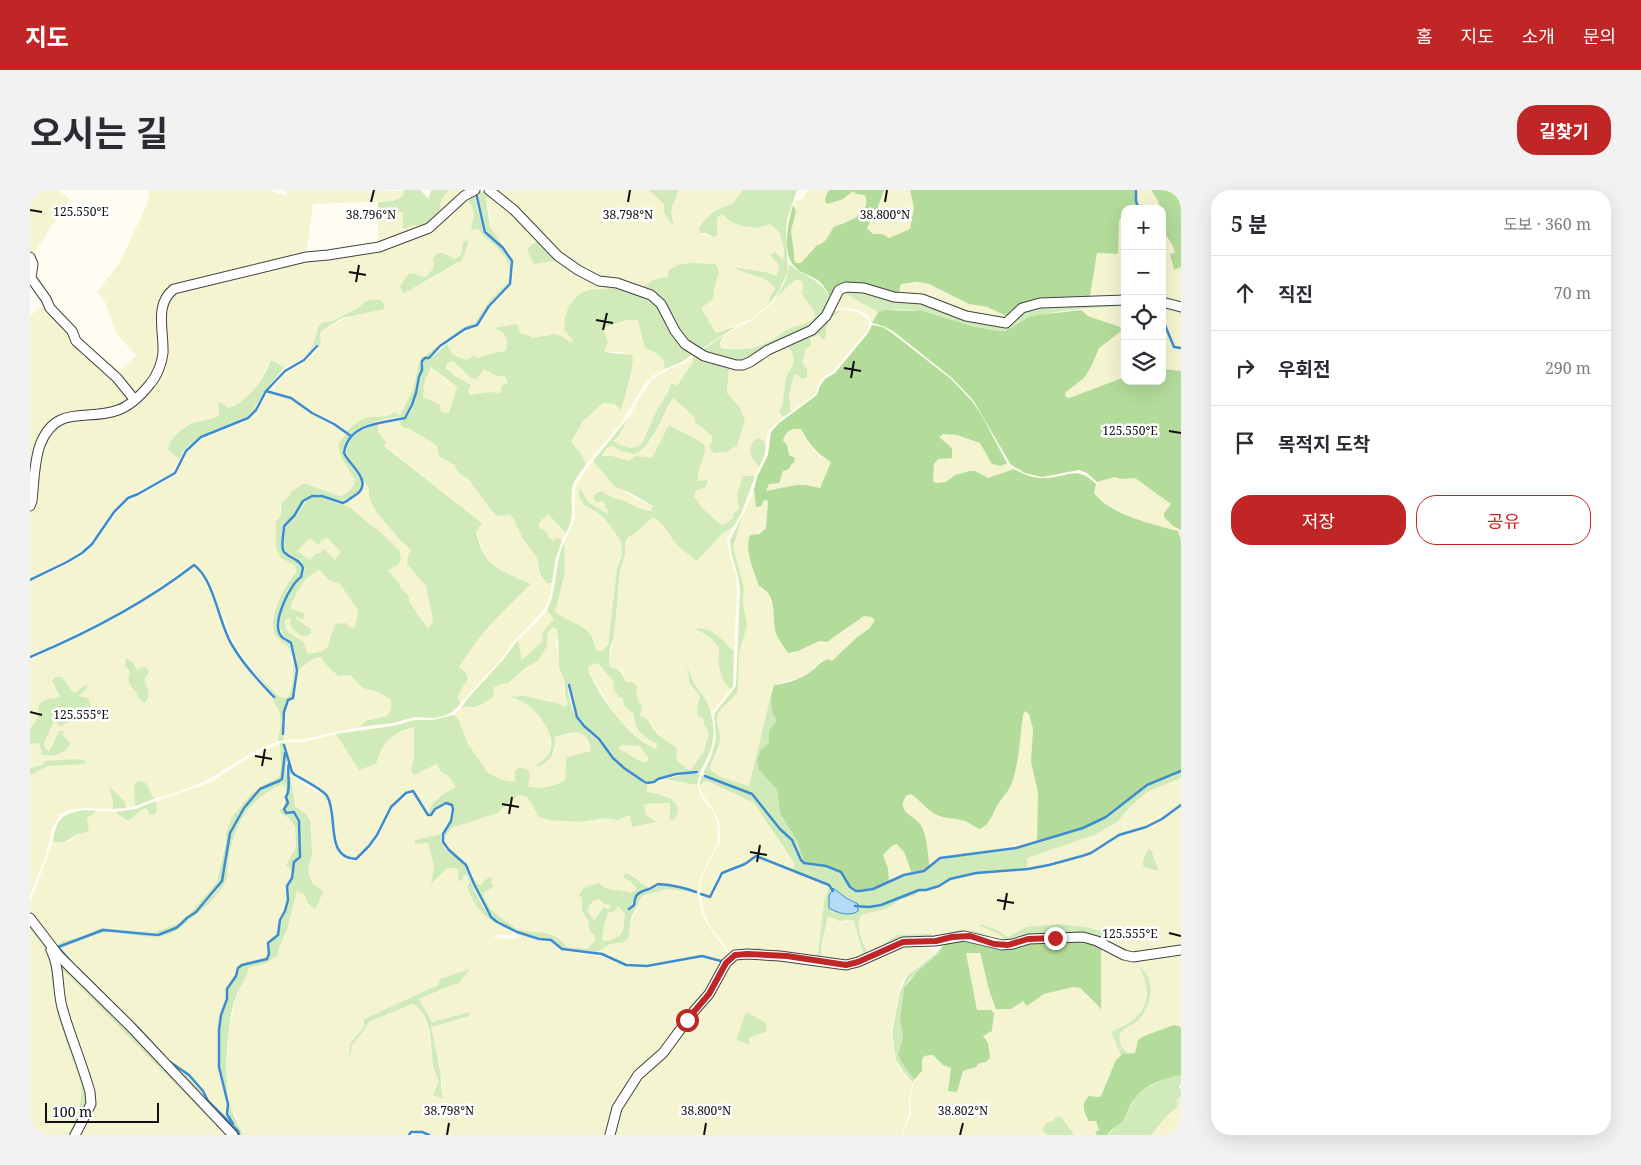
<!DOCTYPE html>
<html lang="ko">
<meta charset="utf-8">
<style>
:root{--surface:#fff;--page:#f2f2f3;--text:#2b2b33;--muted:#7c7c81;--line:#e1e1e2;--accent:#c12626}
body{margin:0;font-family:"Noto Serif","Noto Sans KR",serif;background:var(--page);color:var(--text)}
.controls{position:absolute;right:15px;top:15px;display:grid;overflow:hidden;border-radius:10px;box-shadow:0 5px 20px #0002}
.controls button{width:45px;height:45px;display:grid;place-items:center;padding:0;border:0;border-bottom:1px solid var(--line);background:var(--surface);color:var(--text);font:25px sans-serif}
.scale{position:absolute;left:15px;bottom:12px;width:114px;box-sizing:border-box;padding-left:5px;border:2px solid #0f0f0f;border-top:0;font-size:14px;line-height:18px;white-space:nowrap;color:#0f0f0f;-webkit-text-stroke:4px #fff;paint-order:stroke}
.stop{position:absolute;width:15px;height:15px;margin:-11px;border:4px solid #c12626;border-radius:50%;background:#fff}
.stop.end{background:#c12626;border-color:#fff;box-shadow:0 1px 5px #0008}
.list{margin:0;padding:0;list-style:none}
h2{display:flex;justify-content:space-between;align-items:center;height:65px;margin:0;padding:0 20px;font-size:21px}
h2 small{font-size:16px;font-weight:400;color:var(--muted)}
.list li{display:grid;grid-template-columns:32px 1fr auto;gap:15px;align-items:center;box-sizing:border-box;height:75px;padding:0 20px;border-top:1px solid var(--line)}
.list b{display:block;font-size:19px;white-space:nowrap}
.list em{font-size:16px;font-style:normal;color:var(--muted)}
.actions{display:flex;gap:10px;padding:15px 20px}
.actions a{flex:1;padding:11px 0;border:1px solid var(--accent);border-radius:20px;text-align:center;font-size:18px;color:var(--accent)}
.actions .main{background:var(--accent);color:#fff}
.icon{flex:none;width:28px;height:28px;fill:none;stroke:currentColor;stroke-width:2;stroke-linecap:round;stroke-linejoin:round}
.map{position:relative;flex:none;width:1151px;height:945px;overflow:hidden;border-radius:20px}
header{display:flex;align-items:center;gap:30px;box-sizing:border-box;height:70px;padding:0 25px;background:var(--accent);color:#fff}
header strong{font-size:24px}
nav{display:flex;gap:28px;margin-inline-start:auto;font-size:18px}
.intro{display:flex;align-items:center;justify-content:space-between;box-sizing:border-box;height:120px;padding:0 30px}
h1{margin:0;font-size:35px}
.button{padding:12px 22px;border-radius:20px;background:var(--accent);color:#fff;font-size:18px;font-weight:700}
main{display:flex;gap:30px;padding:0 30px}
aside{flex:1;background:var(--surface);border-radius:20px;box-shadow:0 5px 20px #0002}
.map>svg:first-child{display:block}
</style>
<header>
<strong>지도</strong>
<nav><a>홈</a><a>지도</a><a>소개</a><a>문의</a></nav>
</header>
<div class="intro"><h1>오시는 길</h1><a class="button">길찾기</a></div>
<main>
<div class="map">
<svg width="1151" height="945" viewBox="0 0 1151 945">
<rect width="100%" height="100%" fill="#fffdf1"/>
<g fill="#f5f4d1" fill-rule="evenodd">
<path d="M0,0h28l12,9 -37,55 -3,-3z"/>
<path d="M120,0h118l19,6 -1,-6 119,1 -2,5 -10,5 -80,3 -7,52 -138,36 -7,59 -8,27 -19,20 -53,-59 39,32 16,-16 -19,-20 -12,-33 -8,-10 23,-30 27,-58z"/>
<path d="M420,0h22l-34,29 1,-16 5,-9z"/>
<path d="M460,0h159l12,10 3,4v8l10,11 -3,-8v-8l2,-5 4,-6 1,-6h65l-11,14 -9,2 -5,3 -15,14 -4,5 1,5 13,4 3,-7 1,-12 5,-4 14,11 22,3 12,-4 4,2 9,15v20l-5,-6h-8l9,10 -2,11 -11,-4 -27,-5v4l24,7 10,7 2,4 -4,6 -3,10 -17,14 -35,14 -16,-25 15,-14v-11l3,-4 -8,-15 -4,-1 -37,7 -2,7 -14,3 -14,10 -60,-20z"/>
<path d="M778,0h21l-4,12 3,2 25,-13 12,4 1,9 -1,5 -11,11 -12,3 -11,7 -5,11 -14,8 -7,11 -4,3h-5l-2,-3v-7l-3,-22 5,-20 -3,-6 2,-4 8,-2z"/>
<path d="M854,0h26l4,18 -4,21 -21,9 -11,-4h-5l-6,-6 11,-18z"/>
<path d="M1107,0h14l7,11 2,8h-19l-3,-2z"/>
<path d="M440,4l4,18 -2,11 1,7 5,-1 6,8 20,17 6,12 -2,16 -18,18 -15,22 -13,6 -39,28 -4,7 -6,27 -13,26 -6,-4 -3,3 -7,2h-14l-18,10 -5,4 -12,-9 -22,-10 -22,-16 -21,-5 16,-18 12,-6 14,-11 9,-12 -1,-11 3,-3 56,-29 -15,1 -6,6 -8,4 -32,15 -3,12 -6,14 -13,10 -12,5 -10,-7 -5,2 -12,22 -12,14 -16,9 -6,-5 -5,1 1,12 -13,5 -18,3 -15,14 -4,8 10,14 -6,12 -36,20 -10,4 -15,15 -22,31 -9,9 -15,10 -36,17v-67l4,-9 5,-42 7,-24 15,-15 49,-7 46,-34 8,-70 6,-16 82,-23 76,-14 102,-27zM433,53l5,1 -11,20 -54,30 -3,-8 8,-12 15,3 4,-1 7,-9 -1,-8h22l6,-4z"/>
<path d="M464,6l46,43 -5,5 22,14 60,27 -11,5h-16l-15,8 -6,9 4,33 -3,2 -9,-6 -14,-1 -12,4 -3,-1 -3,-3 -8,-1 -1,-5h-25l6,1 4,4 2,8 -2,9 -17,3 -10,4 -8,-1 -4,3 -13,-5 -6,-11 19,-13 12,-5 13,-19 21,-23 1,-5v-19l-11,-18 -9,-9 -4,-11 1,-6 -4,-19z"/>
<path d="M367,22h6l7,14 11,-2 7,3 -50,19v-31z"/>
<path d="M1095,25v85l-36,2 8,-49 21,1 1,-34z"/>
<path d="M1132,39l7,9 5,11 1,4 -5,1 4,16 7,-3v39l-19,-5z"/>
<path d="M768,88l3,4 2,9 11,21 1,5 -4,4 -6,3 -21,7 -10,8 -17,8 -24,3 -13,-3 4,-12 28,-15 17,-14 22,-25z"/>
<path d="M893,93l13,4 33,17 17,3 25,11 -5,4 -108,-26 3,-12z"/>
<path d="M810,101l38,21 -6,11 -3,-7 -11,-6 -15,-2 -12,2z"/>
<path d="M16,113l86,96 -14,11 -40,4 -34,17 -14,71v-186z"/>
<path d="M1132,114l19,4v39l-7,-1 -3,-6 -9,-24z"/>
<path d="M1095,116v71l-56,21 -4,-2 1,-4 18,-14 15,-30 15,-13 6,-8 -32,-11 -7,-6z"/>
<path d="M813,120l14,2 10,6 2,6 -3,8 -33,39 -9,6 -6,8 -3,9 -24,18 -2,-17 5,-20 2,-1 6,5 5,-9 -5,-9 8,-23 15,-7 9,-17z"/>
<path d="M596,130h12l9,30 14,6 3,4v9l-13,8 -7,8 -23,38 -35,41 -6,-12 -9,-10 2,-6 17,-23 13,-10 13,1 5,5 12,-41 -11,-16h-18l4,-10 -6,-14z"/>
<path d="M1132,131l11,27 8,1v22l-19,-2z"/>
<path d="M754,154l8,8 2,10 -8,16 -4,28 -3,5 4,6 -15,14 -2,13 -4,-5 -11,15 8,13 -4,9 -12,1 -6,18 2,14 -10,13 -6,3 -3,-1 -19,-17 -7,-11 2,-5 5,-1 5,-10 -8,1 -1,-4 4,-14 -16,-29 -16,-8 -17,32h-6l-16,3 -28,-4 5,-9 6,-2 21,8 17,-13 22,-43 7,4 5,8 10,8v4l16,13 9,18 13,-4 4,-3 8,-25 -9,-17 -9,-11 2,-28z"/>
<path d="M663,167l1,5 -17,24 -6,-2 -2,6 -11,18 -16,35 -4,4 -6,1h-6l-14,-7 11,-12 14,-27 16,-23 18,-11 12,-4z"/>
<path d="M423,171l18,17 13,-9 10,6 11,2 3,7 -8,9 -9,-1 -21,3 -2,-4 2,-6 -15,-9 -9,-8v-4z"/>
<path d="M401,176l16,15 10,6 -8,27 -8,-2 -18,-15 2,-17z"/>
<path d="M238,203l22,6 21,15 23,11 12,8 -4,5v21l13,21 -4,8 -7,7 -5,1 -35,-13 -13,9 -11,16 1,7 -5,18 1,6 -1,4 5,15 13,7 3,6 -9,11 -13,33 2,22 9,7 4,9 3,21 -4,22 -3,2h-7l-30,-33 -15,-21 -23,-57 -11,-18 -7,-6 -50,35 -32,19 -81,38v-73l38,-18 15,-9 10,-10 23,-31 13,-14 10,-4 37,-21 11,-22 15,-14 47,-19 8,-9z"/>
<path d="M369,230l3,7 8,2 27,17 11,16 6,3 25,27 13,19 17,3 3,3 7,11 2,7 12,16 5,12 1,12 8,8h5l-4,19 -6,10 -27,28 -14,19 -40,44 -3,-4v-5l7,-11 -6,-16 10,-16 34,-41 28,-26 -30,-14 -10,-8 -6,-6 -9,-25 5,-9 -97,-77 2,-3 -8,-10v-7z"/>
<path d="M764,239h6l6,11 12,15 13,7 -11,26 -14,-3h-10l-30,7 3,-8 12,-6 2,-7 9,-15 -3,-1 -1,-6 -5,-8 2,-6 4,-5z"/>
<path d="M917,243l10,2 23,8 21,23 6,-3 7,6 -26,9 -13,-7 -20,4 -9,7 -10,1 -3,-2 1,-17 4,-5 14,-2v-9l-14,-11z"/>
<path d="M563,271l23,27 6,1 13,9 19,9 -3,4 -12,-3 -16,-8 -10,-2 -5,-4 -6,7 4,3 3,7 -1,4 -20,-12 -4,-5 -3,-9 3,16 13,7 9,8 15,21 1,15 -5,13 -6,55 -3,20 -6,7h-5l-5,-15 -7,-7 -16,-7 -14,-10 10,-40 -1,-29 11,-24v-30l2,-6z"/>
<path d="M1085,287l20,1 36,26 -7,9 4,9 13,8v11l-2,-4 -46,-19 -23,-12 -14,-10 -2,-5 3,-9z"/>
<path d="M335,294l4,5v9l8,15 23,27 11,10 -3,6 18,30 3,11 4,23 -5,9 -18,-26 -2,-8 -6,-5 -3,-7 -11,-13 11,-20 -22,-21 -7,-4 -19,-17 -8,-3 19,-14z"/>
<path d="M724,300l2,17 8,-8 4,2 -2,27 -5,2 -13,14 2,10 10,33 8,5 4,9 5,35 16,17 26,-12 5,2 19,-11 13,-11 8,-5 7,1 4,3 -5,8 -14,10 -24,23 -3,-2 -10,3 -5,7 -15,9 -25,7 -25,102 -31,-11 -7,-5 -1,-3 9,-20 1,-8 -3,-23 1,-4 20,-23 1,-37 8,-27 -4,-24 1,-15 -11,-40 10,-32z"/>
<path d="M518,324l18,19 -4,7 -5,-2 -4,2 -6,-3 -8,-9v-5z"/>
<path d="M623,326l15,14 11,17 10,7 4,5 7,-1 23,-25 10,-6 -6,13 3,17 6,18 1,17 -3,59 -8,-8 -25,-15 -5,1 13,7 10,12v6l10,34h3l-21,25 -8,-19 -9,-11 -5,-14 -6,-6 5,7 1,12 11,15 -3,10 12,26 -5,18 -14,21 -14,-12v-13l-13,-7 -3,-6 -10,-9 -2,-5 -9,-4 -1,-14 -14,-24 -2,-7 -4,-2 -7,-1 -2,-6 5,-25 6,-67 5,-15v-13l3,-5 6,-3z"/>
<path d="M280,347l5,6 13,-5 13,13 -5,9 -20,-7 -6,7 -13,-9z"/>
<path d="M164,377l4,4 10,17 23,58 43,54v4l6,6 1,4 -3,27 -23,10 -50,30 -28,11 -21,6 -3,-1 -7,-14 -12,11 1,12 -9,2 -1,-6 -8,-7 -4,4v10l-27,-1 -18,2 -8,4 -8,14 -6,27 -16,40v-120l18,-9 37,-2 2,-3 -10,-2 -19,2 -28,7v-24l7,-1 3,2 3,10 27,-12 -7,-8v-3l-10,8 -4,11 -4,-3 -1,-5 10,-22 11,4 4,-3 4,1 10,-25 -5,-2 7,-11 -9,7 -4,-1 -10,-14 -9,6 7,15h-4l-17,14 -1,5 -8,12v-69l36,-19 46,-21 32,-19zM103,473l4,7 10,-2 2,4 -5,8 4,10 -1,11 -13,-11 -4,-18 -5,-6z"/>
<path d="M290,380l9,10 11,4 18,26 -3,17 -23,5 -5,17 -5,4 -16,2 -5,-14 -15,-11 -1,-10 6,-2 11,18h5l4,-3v-4l-16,-9 3,-9 -8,-1 8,-22 16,-16z"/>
<path d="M517,420l7,9 -11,13 -1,10 -20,19 -4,-21 18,-17z"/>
<path d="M522,437l5,2 -1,15 8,37v16l4,6 -3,5 -15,-7 -39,-4 6,4 8,1 9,8 6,5 6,10 4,11v16l-3,5 -11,8 8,-1 8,-8 3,-5v-14l25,-5 4,2 7,17 -25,6 -1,23 -16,6 -17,2 -4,-2 2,-11 -15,7 -13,-2 -14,-7 -21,-29 -9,-25 -4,-4 10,-9 7,1 22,-19 45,-27 9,-15 1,-14z"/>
<path d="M285,467h6l5,7 6,4 7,8 11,-1 6,6 16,10 6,1 13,7v10l-4,7 -19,4 -9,7 -55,12 -20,1 2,-27 3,-11 6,-4 3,-28 5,-2z"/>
<path d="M568,473l15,18 1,9 9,8 11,16 -1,8 3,7 22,16 -1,4 -9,-3 -10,-8 -22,-22 -28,-46 1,-4z"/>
<path d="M995,521l4,3 4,15 -2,32 7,32 -1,48 -21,6 -76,10 -11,9v-11l-6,-25 -4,-7 -13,-10 -3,-6v-7l3,-4 5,-2 25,20 28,7 11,6 5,2 9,-6 8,-17 8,-9 13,-45 5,-37z"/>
<path d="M385,536l-1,29 -3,17 4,3 22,-11 4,8 9,4 5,11 -17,11 -8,9 -1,7 -15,-24 -8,2 -16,14 -14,29 -7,11 -13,12h-7l-7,-5 -6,-9 -3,-35 -6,-15 -24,-14 -11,-9 -8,-29h20l32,-8 23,36 17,-6 4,-14 11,-14z"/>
<path d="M250,554l1,23 -2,10 -14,7 -13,9 -19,24 -6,12 -10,53 -25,29 -15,13 -24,8 -40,-4 -18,2 -17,8 -10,1 -12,7 -26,-32v-11l23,-62 15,1 10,-7 10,-4 1,-3 -2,-10 8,-5 1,-2 19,1 13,9 11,-9 8,-4v5l10,-3 -1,-9 51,-17 49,-30z"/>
<path d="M596,555l14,1 9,13 -5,4 -6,-2 -19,-12v-3z"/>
<path d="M261,582l2,4 8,7 24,13 5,11 4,38 6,10 9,6h8l14,-14 8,-11 13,-28 19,-15 3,2 8,14 6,7 4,1 4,-7 10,-6 5,2 -2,14 -8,14 -26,10 12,-2 7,25v15l6,-9 7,-5h8l3,2 1,4 4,2 4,-1 3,19 19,26 24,12 -4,3h-11l-10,8 9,-5 18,1 4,-5 20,7 12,1 11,9 39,5 24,10 22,2 55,-11 21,6 -15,26 -51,64 -17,13 -9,12 -24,57h-175l-10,-4h-12l-2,4h-165l-7,-20 -4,-3 -6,-28 3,-54 7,-33 13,-29 18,-5 11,-8 1,-8 8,-17 10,-39 8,4 1,3 12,4 6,-10 -11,-8 -4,-9 -1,-7 4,-13v-29l-6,-12 -11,-8zM439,780l-11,14h-4l-35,15 12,23 34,-9 -34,14 9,41 2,15 -1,9 -5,-1 2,-11 -4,-11 -7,-47 -6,-11 -9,-7 -43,18 -4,7 -13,16 -3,13 -2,-8 17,-23v-8l75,-34 1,-6z"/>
<path d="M1151,588v26l-19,14 -17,8 -26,8 -28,18 -42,12 -21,4 -1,-10 70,-24 20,-12 13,-15 17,-15z"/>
<path d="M635,589l32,6 5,13 10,12 5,12 1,20 -16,31 -4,19 -20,-7 -10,1 -10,-2 -8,4 -5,-2 -12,-11 -7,-2 12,15 -3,4 -5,1 -11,-3 -5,1 -12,-5 -17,1 -5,4 -1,5 3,2 1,4 -1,9 6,9 2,12 5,4v5l-7,8 -21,-2 -14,-13 -4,-1 -30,-3 -20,-12 -10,-13 -6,-12 9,-5 2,-3 -3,-2 1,-6 -6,2 -5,6h-3l-11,-21 -18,-15 -5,-7v-4l9,-11 18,-5 26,-9 21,-18h9l8,17 13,8 31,2 28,-4 11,2 13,-5 1,11 23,-4 -9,-7 -2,-10 8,-2h18v17l7,-4 -10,-20 -20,-4v-8h8z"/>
<path d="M675,591l49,22 41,61 -3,6 -36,-15 -11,8 -24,9 -3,3 -7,19 -2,2 -7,-3 -1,1 9,3 2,-2 10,-22 24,-9 10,-7 73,29 -2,5 -9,62 -3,3 -32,-4 -51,3 -23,-31 -5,-12 -4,-23 3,-15 17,-32v-10l-1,-11 -6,-12 -9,-12 -5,-12z"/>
<path d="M250,594h2l4,3v3l-2,4 -2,14 -3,2 10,8 5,6 2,23 -10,18 6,5v3l-6,13 2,8 -3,17 -6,9 -1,14 -11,9 1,11 -1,4 -25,6 -5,4 -2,8 -9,13v10l-5,16 -3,15v38l9,36 -1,10 8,13 -25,-26 -6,-10 -14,-17 -17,-11 -30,-33 -82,-81 39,-16 8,-1 37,5 18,-1 11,-4 24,-18 23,-25 7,-11 2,-21 9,-34 14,-19 10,-10z"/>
<path d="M1151,616v142l-44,5 -20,-8 -14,-8 1,-6 -8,-3 -38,-4 -32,3 -18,10 -11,-7 -7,-1 13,8 1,2 -4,1 -9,-4 -33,-6 -22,6 -7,-2 -32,1 -16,11 -15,6 -6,-15 -2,-17 3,-5 34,-11 21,-9 3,-5 7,1 13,-5 11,-6 26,-6 52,-5 21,-3 33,-10 9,-3 29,-18 26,-8 16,-8z"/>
<path d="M868,654l6,8 8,22 -8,1 -15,6 -1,-13 -5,-13 9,-9z"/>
<path d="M638,699l30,4 4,19 4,10 23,34 -5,6 -22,-7 -55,11 -21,-2 -17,-9 -12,-3 13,-8 13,-2 18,-44 8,-4z"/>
<path d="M565,710h4l8,6h4l-1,2 -11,4 -5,8 -7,-10 5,-8z"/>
<path d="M588,716l8,8 -3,19 -4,5 -14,3 -3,-2 3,-18 3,-8 7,-2z"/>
<path d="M798,725l7,5 9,2 7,-2 3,1 9,33 -11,6 -30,-3 -1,-11z"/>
<path d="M0,739l12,15 8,17 2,22 6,34 23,67 1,9 -3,21 -11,21h-38z"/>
<path d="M1071,754l22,12 58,-5v76l-7,-2 -30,12 -6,3 -3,13 -6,1 -5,-3 -4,-10v-6l2,-4 14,-9 7,-9 6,-15 1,-16 -5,-10 -5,-3 6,11 1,7 -2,18 -9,13 -25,14 10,23 -5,5 -15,36 -2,1 -6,-2 -8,4 -2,10 12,11 4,10 -4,2 2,3h-23l-13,-19 -19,14 5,5h-145l9,-20 -1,-14 3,-18 9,-12v-11l2,-4 9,-1 10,10 8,3 -3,23 9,1 6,-21 13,-4 3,-4 6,-23 -2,-4 9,-5 2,-18 -3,-3h-14l-11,-57h13l10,37 8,19h14l12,-9 4,6 17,-12 29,-7 8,1 6,9 8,5 5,7z"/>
<path d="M872,757h24l8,3v3l-7,6 -21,17 -5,8 -10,48 4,28 6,10 11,13 -3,17v14l-8,21h-291l4,-16 27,-44 89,-114 9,-3 27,1 56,6 26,5zM716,822l19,10 1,9 -18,7v7l-12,-5z"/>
<path d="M31,781l9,6 155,158h-148l15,-31 -28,-98z"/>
<path d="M1151,906v39h-30l14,-17 8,-6 3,-11z"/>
</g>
<g fill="#d1eaba" fill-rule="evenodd">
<path d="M374,0h17l7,9 3,-9h19c-10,7 -11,17 -12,29l-10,8c-9,-3 -16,-2 -25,2v-17h-6l-19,3v-13l15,-1 10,-5z"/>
<path d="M619,0h29c-2,15 -11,14 -4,33l-3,1 -7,-12v-8z"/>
<path d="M713,0h54l-10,30 -1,12 2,39 -9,20 -11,14 3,-10 4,-6c-9,-16 -29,-12 -41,-22l32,5 11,4 2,-11 -9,-10 5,-3 8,8c2,-14 -1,-28 -13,-36l-12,4 -17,-2 -10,-4 -9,-8 -5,4v18l-4,1 -7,-4h-6l-1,-5c8,-12 18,-21 33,-24z"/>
<path d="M445,1l13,1 6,4 -8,2 4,29 17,24 -20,-19 -10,-39 -3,1 10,39 18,16 8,12 -1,22 -21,22 -12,18 -11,5 -25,17 -11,12h-4l-4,3v10l-3,6 -3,17 -4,12 -7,12c-17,0 -39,6 -53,17l-4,-3c6,-5 12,-10 18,-13 10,-3 21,2 29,-6l6,3 13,-25 7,-31 42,-31 13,-6 15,-22 18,-18c7,-30 -16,-33 -30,-53l-5,1 -2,-2c2,-10 6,-17 -2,-26l1,-8z"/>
<path d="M437,49l1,5 -6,16 -59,34 -3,-8 8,-12 6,-1 9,4 4,-1 7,-9 -1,-8 4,-6h5l13,6 6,-4 2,-12z"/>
<path d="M510,49l17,19 -4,3 -19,3 -7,-15z"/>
<path d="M661,73l24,1c8,8 1,14 0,23 -1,4 -1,8 -2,12l-12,9 15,25 21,-7 -40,26 -30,-37 -28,-25 14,-10 14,-3 2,-7 8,-5z"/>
<path d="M759,74c9,8 19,11 28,18 8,5 11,13 15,20l-13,21 -76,42 -45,-12 26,-18 -4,8 1,5c19,3 37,1 53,-9 4,-3 8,-7 13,-9 10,-5 20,-5 28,-13 -1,-11 -10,-15 -14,-25l2,-1 -1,-9 -4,-3c-9,4 -15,13 -23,19 7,-9 14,-22 14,-34z"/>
<path d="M587,95l33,12 44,56 -12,9 -18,7c2,-15 -9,-15 -19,-21l-7,-28h-12l-23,8 5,14 -4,10 28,3c4,7 -8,44 -11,55l-6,-6 -12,-1 -20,18 -12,21 9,10 6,12c-5,8 -13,16 -14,25 -2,19 4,24 -6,44l-18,-19 -9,9v5l8,4 1,5 5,3 4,-2 5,2 -7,21 -3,22h-5c-9,-10 -7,-8 -9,-21 -3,-11 -13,-18 -17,-27 -4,-8 -5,-15 -12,-21l-11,2 -6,-5 -23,-31 -11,-8 -4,-7 -15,-9 -2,-10 -27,-17 -8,-2 -3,-7 3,1c14,-9 15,-30 19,-44 1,-6 3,-9 3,-16l2,-2h4l17,-15 6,11 13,5 8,-4 4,2 10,-4 17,-3c5,-11 0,-20 -12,-23l24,-4 4,10 8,1 3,3 23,-4 6,2 9,6 3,-2 -8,-9c-3,-16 7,-37 24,-41 12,-2 16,1 28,-5zM423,171l18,17 5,1 8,-10 10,6 11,2 3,6 -6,3 -2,7 -9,-1 -21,3 -2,-4 3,-6 -16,-9 -9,-8v-4zM401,177l26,20 -8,26 -8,-1 -1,-7 -17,-8 2,-17z"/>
<path d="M816,98l62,11 99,25 24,-18 94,-4v4c-21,2 -42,2 -62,5 -12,2 -29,5 -41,10 -9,4 -13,11 -24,10 -43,-3 -74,-30 -120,-19l-38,-21z"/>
<path d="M340,110h11l3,4v5l-42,9 -19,12 -3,3 1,11 -2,3 -4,-2 -6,8 6,-14 3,-12 4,-4 10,-2 26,-13 6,-6z"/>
<path d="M813,120c-12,5 -18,15 -17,28l-2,2 -5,-5 -9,3 1,7 -6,5 -1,7 -2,4 5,9v7l-5,2 -6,-5 -2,1 -5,20 2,17 -8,5 -4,-6 3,-5 4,-28 8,-16 -2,-10 -8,-8 23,-8 23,-24z"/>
<path d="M666,164l33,11 -2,28 13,15 5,13 -8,25 -11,6 -12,1 -4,-4v-4l3,-5 -2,-5 -16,-13v-4c-8,-6 -14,-15 -22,-20 -11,16 -20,50 -39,56l-13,-3 -8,-5 -6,2 -5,8h10l17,5 6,-5 17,2 17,-33c12,8 25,11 36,21 0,12 -8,22 -7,35l8,-1 2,1 -2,6 -10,4 -2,5 7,11 19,17 3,1 10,-7v-4l6,-5 -2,-14 6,-19h12l-14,38 -8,13 -10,6 -26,28c-3,-2 -18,-14 -20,-16 -9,-11 -10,-19 -24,-28l-19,17 -6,3 -3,5v13l-5,15 -6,67 -4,11 -1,14 2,6c11,1 10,5 15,14h6l5,4c-2,8 -1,14 5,20l-2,10 8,4c5,12 17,21 28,27l1,5 -1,8 14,11 14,-20 5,-18 -5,-9 -1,-5 -5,-3 -1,-9 3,-10 -11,-15 -1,-12 -5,-8c9,9 7,15 13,24 2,3 5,6 7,9 9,15 14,36 8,53 -2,8 -8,16 -11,25l-10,-1 -15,2 -17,5 -4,3h-7l-4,-1 -18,-14 -11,-10 -15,-18 -15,-13 -6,-10 -10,-33c-2,11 6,34 15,44 5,6 12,10 17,16 14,16 28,32 47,41v8c14,2 41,8 27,28h-4v-17h-18l-8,2 2,10 10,7 -24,5 -2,-12 -12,5 -11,-2 -28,4 -31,-2 -10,-4 -11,-20 -9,-1 -21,18 -26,9 -18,5 -9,11c1,-12 13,-18 9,-33l-8,-3 -11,6 -3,6h-2c2,-15 15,-19 26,-27l-5,-10 -9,-5 -4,-8 -22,11 -4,-3 3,-17v-28c-24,7 -30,13 -38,37l-17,6 -23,-36 57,-8 22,-6h18l21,-5 4,4 10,25 20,29 14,7 13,2v-11l6,-4 7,3 2,5 -2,11c10,4 27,0 37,-6l1,-23 25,-6c-5,-25 -17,-19 -36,-14 0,16 -2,22 -17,30l-2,-2c4,-3 9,-6 12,-10 11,-16 -8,-41 -20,-50 -6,-4 -12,-5 -18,-9l7,1 2,-2 38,8 8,4 3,-4c-5,-8 -2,-14 -4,-23 -1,-5 -5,-10 -5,-15 0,-12 -1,-24 -2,-36l-5,-2 -4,5 -1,14 -9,15 -14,8 -16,14 -7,1 -8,4 1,8c-6,4 -12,9 -20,11 -5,0 -8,-1 -13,1l8,-11 34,-37 15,-20 4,20 20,-18 1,-10 11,-13 -7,-9c11,-21 7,-45 17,-67l1,29 -10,40c10,8 29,13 36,23 3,5 3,11 6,16h5l6,-6 9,-76 5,-13 -1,-15 -15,-21 -9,-8 -13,-7 -4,-7 -1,-9h2c8,18 12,15 26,25l2,-3 -4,-4 1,-3 -4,-3 -5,1 -4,-3 3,-6 6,-2 11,7 10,2 16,8 12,3 2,-5c-10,-5 -26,-17 -37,-18l-23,-27 36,-44 -10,18 -6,6c10,5 19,11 29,2l16,-35 11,-18 2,-6h3l3,2 16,-24v-5zM568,473l15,18 1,9 5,7 4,1 1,8 10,8c-1,18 10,21 23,30l-1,5c-27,-10 -57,-53 -68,-79l1,-4zM596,555l14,1 9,13 -5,4 -25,-14v-3z"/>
<path d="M240,171h4l10,7 -19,22 -11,19 -8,8 -46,19 -16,14 -5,10c-3,-5 -7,-6 -11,-10 1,-10 11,-19 20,-25 3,-2 24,-6 31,-9l-1,-12 3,-2 8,6c19,-8 35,-28 41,-47z"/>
<path d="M348,235v7l8,10 -2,4 98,77 -6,9c2,7 4,15 8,22 9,16 32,23 47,30 -27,25 -53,52 -72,83l7,6 2,5 -9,16 -1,5 3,4 -9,9 -8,4 -11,2 -18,-1 -22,6 -34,4 9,-7 19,-4 4,-7v-10l-13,-7 -15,-4 -13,-13 -11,1c-6,-4 -15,-13 -18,-19 -11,0 -14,9 -23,13l-6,-28c-4,-4 -10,-5 -11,-11 -5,-14 9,-45 21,-54l3,-9c-5,-13 -19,-12 -21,-20 -1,-7 2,-15 1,-22 3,-3 7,-5 9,-8 9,-10 11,-24 27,-21l30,11 19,17 7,4 22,21 2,9 -3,6 -10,5 11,13 3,7 6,5 2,8 18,26 5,-9 -7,-34 -19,-22 1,-8 3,-6 -11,-10 -23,-27 -8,-15v-9l-23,-36c2,-17 16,-25 32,-28zM280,348l8,7 4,-5 6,-2 13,14 -6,8 -11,-11 -4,5 -4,-1 -6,7 -13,-9zM290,380l9,10 11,4 18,26 -3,17 -5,1 -4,-5 -10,1c-12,22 0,27 -29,30l-3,-11 -18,-13 -1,-10 6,-2 -1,7 5,6 7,5h5l4,-3v-4l-15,-10 1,-3 3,3 4,-1v-5l-14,-4c5,-14 14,-34 30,-39z"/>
<path d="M316,243l4,3 -6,12 -1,6 18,26c3,10 -10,18 -18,21 -27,-9 -33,-13 -49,13 -3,5 -8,7 -12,11 1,8 -3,18 0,25 2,9 15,7 20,18l-2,8c-12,8 -30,48 -20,61 2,3 7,4 9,6l6,27 -3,27 -5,2 -5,22 2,19 -6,1c1,-12 7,-29 -4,-37l-1,-6 2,-2 -26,-31 30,32 7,1 3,-2c5,-14 7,-37 -2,-50 -4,-5 -11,-7 -13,-14 -5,-17 12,-49 23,-61l-3,-6 -13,-7 -5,-9v-27l5,-7v-11l8,-8 2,-4 13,-9 35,13c8,-1 15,-9 16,-16l-13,-21 -4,-14z"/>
<path d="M727,248c15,3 7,19 2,29 -9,-11 -13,-18 -2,-29z"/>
<path d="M713,325l-10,32 11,40 -1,15 4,24 -8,27 -1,37c-4,10 -16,15 -20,24 -3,7 2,17 2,24 0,12 -7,19 -10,30l1,3 12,7 26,8 23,-95v19l4,7v5l-7,8v13l-12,17 2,10 18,20 3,23 17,28 7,21 -5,-7 -7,-15 -11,-11 -29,-35 -38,-15 -11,-6 8,-16 5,-19 -2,-24 22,-28 4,-95 -2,-16 -6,-19 -2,-16z"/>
<path d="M671,438c16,3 21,13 33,23l-1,35 -1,2h-3c-11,-14 -11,-24 -10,-40l-10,-12 -14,-7z"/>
<path d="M96,468l7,5 4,7 6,-3 4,1 2,4 -5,8c4,8 7,16 1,23 -7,-3 -7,-7 -10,-12 -5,-6 -9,-11 -5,-19l-5,-6z"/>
<path d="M26,487h6l10,14 4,1 9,-7 2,1v3l-9,7 10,2 3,7 -1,6 -12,10 -9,1 -8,4 -7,-5 -10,22 1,5 4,3 10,-20h5l-1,4 7,8c-5,12 -15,13 -28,12l-2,-10 -3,-2 -7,1v-15l8,-12 1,-12c9,-9 11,-5 21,-8l-8,-17z"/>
<path d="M254,552v23l-2,13 -3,2 -19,9 -17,18 -14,26 -8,48 -25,31 -9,5 -12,11 -14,5 -58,-4 -46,18 16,19 67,66 27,29 21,15 14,16 5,10 31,33h-4l-103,-110 -71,-70 -30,-41 26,32 7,-5 15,-3 23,-10 53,4 23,-8 15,-13 25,-29 9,-40v-9l6,-16 20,-24 13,-9 14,-7 2,-10 -1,-23z"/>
<path d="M256,565c2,6 0,10 0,17 1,8 5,17 -1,25l2,5 -4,7 2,4h9c8,12 5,30 5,43l-6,6 -1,8 -6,-5 10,-18 -1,-20 -6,-9 -7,-4 -3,-4 4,-2 2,-8 -2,-3 3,-4v-6l-4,-3c-34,17 -46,36 -53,73 -2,8 0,18 -4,26 -10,18 -30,32 -45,45 -21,17 -51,4 -74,4 -6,0 -39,14 -46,17l-2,-1 45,-17 55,5c6,-2 12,-4 18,-7 12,-7 45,-39 48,-52 5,-19 2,-39 12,-56 7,-11 15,-26 26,-32 7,-4 15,-4 21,-10z"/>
<path d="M47,569l10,2 -2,3 -37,2 -18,9v-7l13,-3 1,-4z"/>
<path d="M259,574l6,42 11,8 5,8 1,33 -4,13 1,7 4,9 11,8c-4,5 -6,14 -9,17l-8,-7 -2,-7 -8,-4 -10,39 -8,17 -1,8 -11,8 -18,5c-3,10 -9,19 -13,28 -9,23 -14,93 -4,115 3,8 8,16 11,24h-3l-12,-22 1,-9 -9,-37v-36l2,-16 5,-12 1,-13 8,-13 3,-8 3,-3 26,-7 2,-5 -1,-10 10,-9 2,-14 5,-9 3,-11 -1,-15 5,-8 2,-16 6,-5 -1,-36 -5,-10 -8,1 -2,-3 4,-6 -2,-6c6,-9 0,-22 2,-33z"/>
<path d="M1151,582v6l-34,14 -17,15 -13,15 -20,12 -70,24 1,10 -52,4 -27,7 -11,6 -12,4h-7l-27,12 -23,5 -11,-1 -6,-5 -9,-4 -13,-11 -38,-15 3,-6 -41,-61 -45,-21 -4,-1 -6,4 3,-10 49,20 29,35 11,11 10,20 3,3 21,3 15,6 9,14 3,3 8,2 13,-3 32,-13 19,-4 16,-13 76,-10 67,-20 24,-11 40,-32z"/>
<path d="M660,583l10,1 -3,11 -32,-6z"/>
<path d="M110,591l6,2 7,14 3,1 -21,8 -1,-19 2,-5z"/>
<path d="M80,597l15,15 1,6 -13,1v-10l-2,-3z"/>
<path d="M126,611l1,9 -2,4 -5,1 -4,-7 -7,4 -11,9 -13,-9 21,-3z"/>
<path d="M56,620l10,1 -1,2 -8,5 2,10 -1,3c-4,3 -8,2 -12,4 -9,5 -12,10 -23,6 4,-23 9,-28 33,-31z"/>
<path d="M411,644c-2,17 14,19 23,30 4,7 5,15 9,22 5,12 13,28 23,37 -14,-6 -25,-23 -29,-37l2,-2 -2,-9 -4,1v4l-5,1v-11l-3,-2h-8l-16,16 3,-17 -6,-24 -14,1 1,-4z"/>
<path d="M1118,659l3,1 7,19 -1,2 -14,-5v-6z"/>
<path d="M596,683c10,3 15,12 24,15 -3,2 -8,1 -12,4 -4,3 -6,13 -9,17l5,-3c1,-11 3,-12 13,-15 4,-1 8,-4 12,-6 14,1 26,3 39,8l-30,-4 -23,6 -4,3 -10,20 -3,21 -5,3 -13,2 -13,8 -34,-4 -12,-9 -11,-1 -23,-7 -20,-10 -5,-5 -17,-32 -3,-9 6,10h3l5,-6 6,-2 -1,6 3,2 -2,3 -9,5c6,18 14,22 28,32 3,2 6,5 10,5 23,5 28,-3 46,17l21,2 2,-4 5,-4v-5l-5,-4 -2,-12 -6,-9v-13l-3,-2c2,-10 10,-10 20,-13 6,6 12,7 19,7 8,0 13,7 19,-2l-6,-6 -8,-5zM565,710h5l4,4 7,2 -3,3 -4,-2 -10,13 -7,-10 5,-8zM588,716l7,8c-2,18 0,24 -21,27l-2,-2 3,-18 3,-8 7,-2z"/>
<path d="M799,696l2,3 -1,4 -1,15c10,6 20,7 29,3l1,-4 22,-1 38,-16 -3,5 -15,5 -16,9 -24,6c-6,11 1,26 6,37l14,-6 16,-11 32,-1 7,2 22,-6 18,1 24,9 3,-1v-2l-8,-5 -15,-6 1,-2 16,6 11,7 18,-10 32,-3 27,3 19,4 -1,6 14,8 20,8 -4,3 -24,-12 -191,-5 -67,24 -98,-10 3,-6 20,5h7l32,4 3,-3 6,-51zM798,726l11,5 12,-1 3,1 9,33 -11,6 -30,-3 -1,-11z"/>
<path d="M0,730l21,34 32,120 6,30 -16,31h-5c9,-16 15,-32 13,-51l-23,-67 -6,-34 -2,-22 -8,-17 -12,-15z"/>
<path d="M918,749l-10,15 -29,26 -5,9 -4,31 3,16 -4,13 3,14 12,17 -1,3 -11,-13 -6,-10 -2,-12 -2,-16 8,-40 7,-16 28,-22 6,-7 1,-5z"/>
<path d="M28,767l173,178h-6l-155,-158 -8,-6z"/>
<path d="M1109,777c19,12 12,42 -3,55 -5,4 -13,6 -16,12 -2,8 3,16 9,20l-8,1 -10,-23c8,-4 17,-8 24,-14 16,-13 14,-35 4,-51z"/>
<path d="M440,779l-12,15h-4l-35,15 13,23 38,-10 -1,4 -38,11c3,15 7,29 9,44 2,9 0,19 3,28l-10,-4c1,-5 5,-8 5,-14 0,-4 -3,-8 -4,-12 -5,-21 1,-53 -22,-65l-43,18 -4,7 -13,16 -3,14c-2,-18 5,-19 15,-32v-8l74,-34 2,-6z"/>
<path d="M716,822l19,10 2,9 -18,7v7l-13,-5z"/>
<path d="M1151,885v9l-2,3 2,3v6l-5,5 3,2 -2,4 -12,11 -14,17h-44l17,-16 12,-23 8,-7 26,-12z"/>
<path d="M1031,926l13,19h-27l-5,-5 4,-7 8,-2 1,-3z"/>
</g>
<g fill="#b3db99" fill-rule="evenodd">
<path d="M799,0h55l-7,20 -10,18 6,6h9l7,4 21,-9 4,-21 -4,-18h226l1,18 -12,1v6l-6,5 -1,34 -21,-1 -8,49h-49l-29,16 -24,-11 -18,-3 -40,-20 -12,-2 -16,2 -3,12 -52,-10 -14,15c-4,-8 -8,-17 -16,-22 -6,-4 -14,-5 -20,-11 -15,-12 -8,-46 -3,-63l3,6 -5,20 3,22v7l2,3h5l16,-18c10,-1 11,-11 17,-18 14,-6 38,-12 31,-32l-9,-1 -3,-3 -10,8 -15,5 -3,-2 1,-6z"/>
<path d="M1121,0h30v77l-7,3 -4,-16 5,-1c-2,-11 -8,-14 -12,-23 -2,-5 -1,-15 -1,-21h-2l-2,-8z"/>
<path d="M856,120l36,1 53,16 23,4h7l24,-14 9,-2 43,-5 7,6 32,11 1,4 -22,17 -7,17 -8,13 -18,14 -1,4 4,2 56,-21v4h37v-12l19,2v159l-8,-4 -9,-9v-4l7,-9 -36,-26 -14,1 -6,-2 -18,5 -10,-9 -8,-3 -37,7 -17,-4 -14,-8 -38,-65 -21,-22 -59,-47 -10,-5 -11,-3 6,-11z"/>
<path d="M842,135l11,2 9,6 59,46 21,22 10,15 25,47 -6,3 -9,-2 -12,-21 -23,-8 -14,-1 -4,3 13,11v10l-14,1 -4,5 -1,17 3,2 10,-1 9,-7 15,-4h5l13,7 26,-9c9,5 19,10 30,9 23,0 32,-14 52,6l-2,9c16,21 59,32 84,38l3,10v229l-34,15 -30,24 -24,15 -47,16 -9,1 1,-48 -7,-32 2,-32 -4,-15 -4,-3 -2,4c-3,22 -4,50 -12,70 -4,9 -11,15 -15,23 -5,9 -6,16 -16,21 -6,-2 -9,-5 -15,-8 -9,-3 -19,-2 -28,-6 -9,-4 -17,-15 -26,-21l-5,2c-11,17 10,19 16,31 4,8 7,29 7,39l-6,5 -11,3 -8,-22 -7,-8 -5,2 -9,9 5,13 1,13c-10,6 -30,16 -39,4 -3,-3 -5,-10 -9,-13 -6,-6 -28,-9 -37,-10l-7,-21 -17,-28 -3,-23 -18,-20 -2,-10 4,-10 8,-7v-13l7,-8c0,-6 -3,-6 -4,-12 -2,-7 0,-19 2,-25 13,-1 29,-7 39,-15 7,-6 6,-8 16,-11l3,2 24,-23 14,-10 5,-8 -4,-3 -7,-1 -37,26 -8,-1 -21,10 -10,2c-3,-5 -8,-11 -11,-17 -7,-19 3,-39 -18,-50 -5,-15 -15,-36 -9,-51l9,-1 7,-6 2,-27 -4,-1 -3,6 -5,1 -2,-17 3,-13 11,-22 3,-23 8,-9 38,-28 3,-9 5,-7 10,-6 33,-40zM764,239h7c7,14 16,25 30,33l-11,26 -14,-3h-10l-30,6 3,-7 10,-1 4,-12 6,-2 2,-4 3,-3 1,-4 -6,-3 -2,-10 -4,-4c2,-7 4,-10 11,-12z"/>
<path d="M923,748l30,4 86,-4 32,6v66c-5,-9 -14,-13 -20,-22l-8,-1 -29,7 -17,12 -4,-5 -12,8h-15l-7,-19 -9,-37h-14l11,57h14l3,3 -2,18 -9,5 5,7 2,15 -4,4 -7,1 -3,4 -13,4 -6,21 -9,-1 3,-23 -8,-3 -10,-10 -9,1 -2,4v11l-8,9 -12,-17 -4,-9 5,-18 -3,-16 4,-32 13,-16 21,-18 10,-15z"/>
<path d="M1144,835l7,2v48c-15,3 -37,10 -46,23 -5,6 -7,14 -11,21 -5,7 -13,9 -17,16h-10l-2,-3 4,-2 -3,-9h-7c-5,-9 -9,-17 0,-25l10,1 2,-1 15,-36 6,-6 13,-1 3,-13 6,-4z"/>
</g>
<path fill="#b6dbf7" stroke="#3c8cce" d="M803,698l13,10 12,6v7c-7,6 -21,2 -29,-3v-12z"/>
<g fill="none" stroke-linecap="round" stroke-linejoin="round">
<g stroke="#3c8cce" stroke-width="2.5">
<path d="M1106,0v11l3,8"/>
<path d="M1132,128l12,29 7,1"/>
<path d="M236,201l25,7 21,15 22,11 17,12"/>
<path d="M0,390l37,-18 15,-9 10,-9 22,-32 14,-14 10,-4 37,-21 11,-22 15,-14 47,-19 8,-8 10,-19 19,-20 19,-11 13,-14"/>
<path d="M0,467c57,-24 114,-53 164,-92 20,14 25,59 38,80 11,19 27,36 42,52"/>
<path d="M539,495l8,32 7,9 15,13 14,19 11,10 19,13 4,2 7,-1 4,-3 18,-5 21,-2"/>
<path d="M253,544l1,-22 4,-12 5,-2 4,-28 -6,-27c-3,-3 -8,-4 -10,-7 -10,-13 9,-52 20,-59l2,-9c-4,-11 -17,-10 -20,-18 -2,-7 1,-17 1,-24l10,-10 9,-15 9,-5h10l21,7c5,-2 9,-6 14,-9 16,-13 -7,-28 -13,-41 4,-30 38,-30 61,-35l7,-13 4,-12 3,-16 3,-7v-9l3,-3h4l11,-12 25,-17 12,-4 12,-19 21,-22 2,-23 -9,-13 -18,-16 -9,-39"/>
<path d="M254,555l8,27 3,3c7,4 28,15 32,21 12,20 -3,62 29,63l13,-13 8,-11 14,-28 15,-14 7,-2 15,24h3l4,-6 11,-6 6,2 1,4 -2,12 -8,13v8l6,8 17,15 8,19 13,25 4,8 6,5 20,10 22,7 12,1 11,9 40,5 24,11 21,1 55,-10 19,5"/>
<path d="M675,586l47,18 28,35 12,11 9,20 3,3 22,3 15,6 9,15 6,4h4l13,-2 31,-14 20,-4 16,-13 76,-10 67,-20 23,-11 41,-32 34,-14"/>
<path d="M671,704l9,3 12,-24 23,-9 11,-8 73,29 4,6"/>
<path d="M825,716l14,1 12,-2 38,-15h7l13,-4 11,-7 26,-6 52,-4 21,-4 33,-9 9,-3 28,-18 27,-8 16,-8 19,-14"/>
<path d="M599,719l5,-4c1,-10 3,-12 12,-15 5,-1 8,-4 12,-6 14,1 25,3 38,8"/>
<path d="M42,773l-14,-16 45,-17 55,5 18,-7 6,-5 5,-5 9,-6 26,-31 8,-48 14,-25 16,-19 19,-8 3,-2 3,-26"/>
<path d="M47,778l64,63 24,26"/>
<path d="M140,872l19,13 14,16 5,10 30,30 1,4"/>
<path d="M203,934l-6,-10 1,-10 -9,-37v-37l2,-15 6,-16v-10l9,-13 2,-8 4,-3 25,-6 2,-5 -1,-11 10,-8 2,-15 5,-9 3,-11 -1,-14 5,-8 2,-16 6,-5 -1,-36 -5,-9 -8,1 -2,-4 4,-6 -2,-6c6,-9 0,-23 3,-34"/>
<path d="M379,945l2,-3h11l7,3"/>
</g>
<defs>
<g id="minor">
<path d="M459,0l25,20 44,46 20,14 21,11 18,2 34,12 10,9 14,27 10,13 19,12 32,9h7l7,-3 18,-12 44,-20 14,-14 13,-26 7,-3 18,1 30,9 28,2 44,17 40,7 16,-15 18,-5 85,-3"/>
<path d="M0,67l3,7 -2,14 15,21 4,9 22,23 4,10 41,37 17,21"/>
<path d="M1132,112l19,5"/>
<path d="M0,316l2,-5c2,-18 2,-39 8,-56 16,-42 47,-23 78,-35 12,-4 24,-16 32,-26 7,-8 12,-21 13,-31 1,-22 -9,-49 11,-64l132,-32 22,-2 51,-8 50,-19 35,-32 11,-6"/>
<path d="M0,728l29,38 71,70 103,109"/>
<path d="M21,760c9,17 6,38 11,57 8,29 20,56 28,85l1,12 -16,31"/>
<path d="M580,945l7,-27 21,-33 25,-22 31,-42 15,-17 17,-31 9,-8 12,-1 33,2 66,9 12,-3 45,-20 32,-1 29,-5 38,9 11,-1 16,-5 54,-2 14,4 27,14 9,2 48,-7"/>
</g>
</defs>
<use href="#minor" stroke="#424242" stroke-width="11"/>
<use href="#minor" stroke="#fff" stroke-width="9"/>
</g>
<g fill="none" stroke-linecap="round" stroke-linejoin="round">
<path stroke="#c12626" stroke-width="6" d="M657,830l22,-26 17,-31 9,-8 12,-1 40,2 59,9 12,-3 45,-20 33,-1 16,-4 18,-1 24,8 14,1 20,-6 27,-1"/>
</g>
<path fill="none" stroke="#0f0f0f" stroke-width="2" d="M341,12l3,-12M598,12l2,-12M855,12l2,-12M0,20l12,2M319,82l17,3M326,92l3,-17M566,130l17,3M573,140l4,-17M814,178l17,3M821,188l3,-17M1139,241l12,2M0,522l12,3M225,566l17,3M232,576l3,-17M472,614l17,3M479,624l3,-17M720,662l17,3M727,672l3,-17M967,710l17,3M974,720l3,-17M1139,743l12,3M417,945l2,-12M674,945l2,-12M930,945l3,-12"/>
<g font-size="12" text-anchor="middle" fill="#0f0f0f" stroke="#fff" stroke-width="5" stroke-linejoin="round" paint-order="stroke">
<text x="51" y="26">125.550°E</text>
<text x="341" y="29">38.796°N</text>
<text x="598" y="29">38.798°N</text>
<text x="855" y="29">38.800°N</text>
<text x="1100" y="245">125.550°E</text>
<text x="51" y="529">125.555°E</text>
<text x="1100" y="748">125.555°E</text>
<text x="419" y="925">38.798°N</text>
<text x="676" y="925">38.800°N</text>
<text x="933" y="925">38.802°N</text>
</g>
</svg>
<div class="controls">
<button>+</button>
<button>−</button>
<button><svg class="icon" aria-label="locate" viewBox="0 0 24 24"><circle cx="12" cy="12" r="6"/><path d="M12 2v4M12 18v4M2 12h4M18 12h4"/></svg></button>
<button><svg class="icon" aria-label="layers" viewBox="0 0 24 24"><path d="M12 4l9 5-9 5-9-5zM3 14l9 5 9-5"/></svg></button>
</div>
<div class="scale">100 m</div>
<div class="stop" style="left:657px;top:830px"></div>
<div class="stop end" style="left:1025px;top:748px"></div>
</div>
<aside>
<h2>5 분<small>도보 · 360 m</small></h2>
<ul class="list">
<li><svg class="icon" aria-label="ahead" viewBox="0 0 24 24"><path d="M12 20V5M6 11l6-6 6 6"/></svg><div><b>직진</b></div><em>70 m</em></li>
<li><svg class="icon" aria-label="right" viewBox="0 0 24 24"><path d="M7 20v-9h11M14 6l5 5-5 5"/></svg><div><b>우회전</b></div><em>290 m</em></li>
<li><svg class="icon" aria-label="arrive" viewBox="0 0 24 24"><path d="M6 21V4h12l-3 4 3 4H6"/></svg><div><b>목적지 도착</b></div></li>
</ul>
<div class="actions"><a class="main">저장</a><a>공유</a></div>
</aside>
</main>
